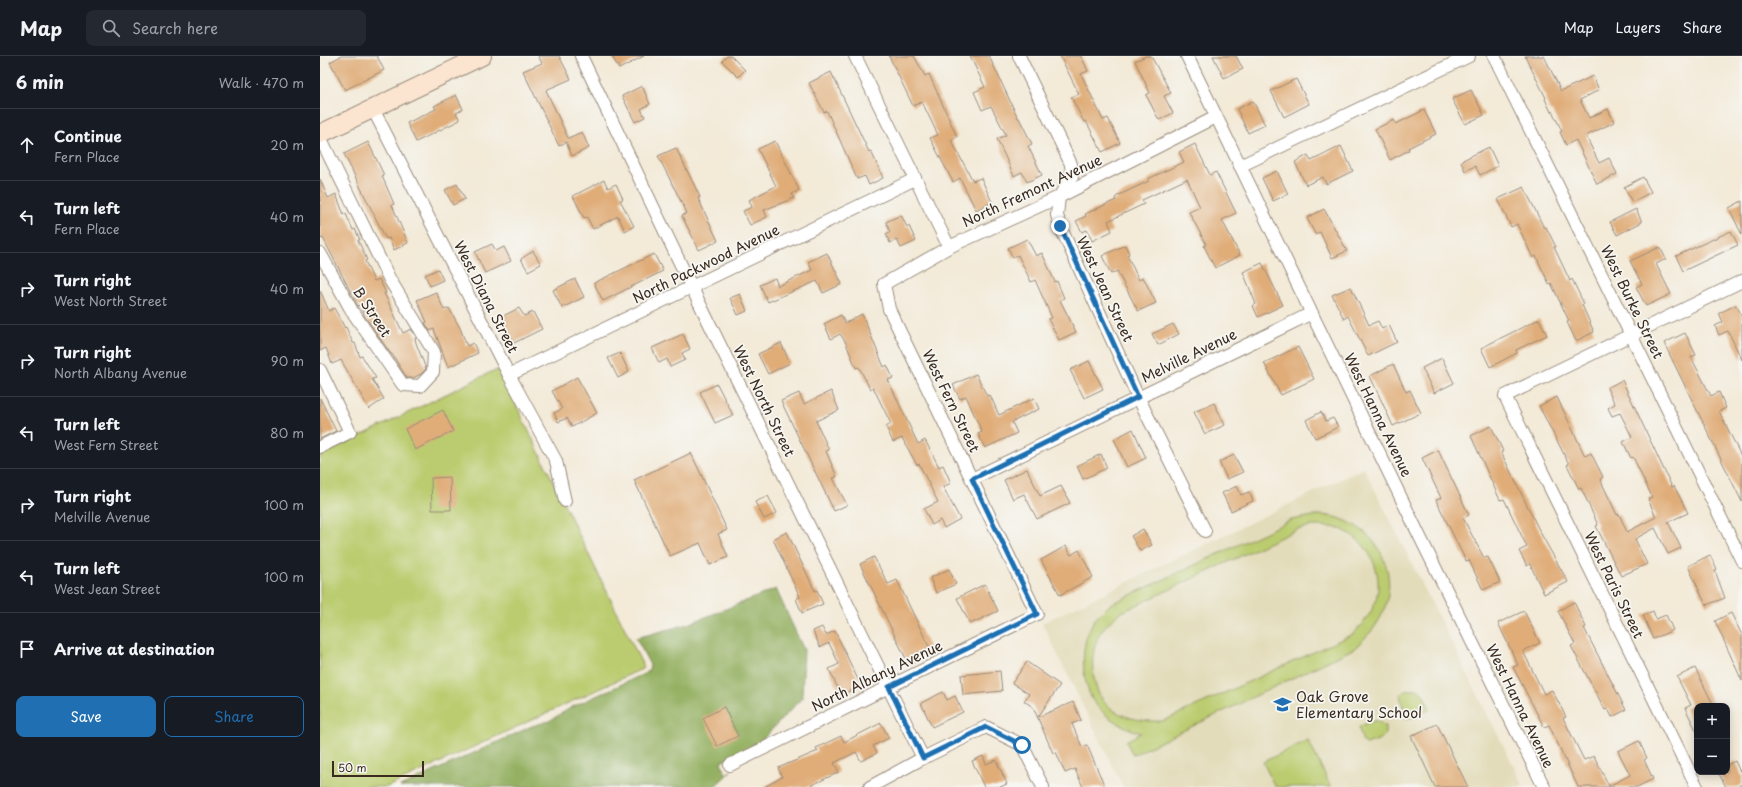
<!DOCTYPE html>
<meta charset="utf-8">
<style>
:root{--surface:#171b24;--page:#242831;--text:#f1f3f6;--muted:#9ea1a6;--line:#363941;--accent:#1f6fb2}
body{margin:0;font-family:"Playpen Sans",sans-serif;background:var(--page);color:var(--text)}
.controls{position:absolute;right:12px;bottom:12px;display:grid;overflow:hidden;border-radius:8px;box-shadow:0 2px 10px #0003}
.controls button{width:36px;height:36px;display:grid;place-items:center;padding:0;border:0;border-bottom:1px solid var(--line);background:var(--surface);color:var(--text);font:20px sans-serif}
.scale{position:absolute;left:12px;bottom:10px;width:92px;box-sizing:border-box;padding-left:4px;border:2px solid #3b2a1e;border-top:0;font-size:11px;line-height:14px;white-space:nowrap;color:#3b2a1e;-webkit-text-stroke:3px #f6f6f2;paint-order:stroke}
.stop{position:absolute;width:12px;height:12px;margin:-9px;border:3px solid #1f6fb2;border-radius:50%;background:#fff}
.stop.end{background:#1f6fb2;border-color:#fff;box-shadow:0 1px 4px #0008}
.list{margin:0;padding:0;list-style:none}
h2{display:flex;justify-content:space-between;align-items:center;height:52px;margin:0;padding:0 16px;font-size:17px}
h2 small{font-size:13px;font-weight:400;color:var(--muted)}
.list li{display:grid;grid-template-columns:26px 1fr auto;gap:12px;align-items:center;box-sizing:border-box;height:72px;padding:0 16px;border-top:1px solid var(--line)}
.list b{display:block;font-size:15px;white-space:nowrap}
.list p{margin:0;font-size:13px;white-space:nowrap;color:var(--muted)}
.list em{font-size:13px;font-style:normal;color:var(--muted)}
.actions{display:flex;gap:8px;padding:12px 16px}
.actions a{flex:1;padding:9px 0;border:1px solid var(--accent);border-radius:8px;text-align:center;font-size:14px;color:var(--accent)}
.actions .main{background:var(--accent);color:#fff}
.icon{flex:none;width:22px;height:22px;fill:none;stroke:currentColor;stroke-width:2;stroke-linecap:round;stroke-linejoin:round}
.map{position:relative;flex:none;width:1422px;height:731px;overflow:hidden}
header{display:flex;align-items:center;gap:24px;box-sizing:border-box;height:56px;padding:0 20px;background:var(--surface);border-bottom:1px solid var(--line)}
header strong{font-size:19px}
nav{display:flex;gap:22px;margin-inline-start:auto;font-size:14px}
.search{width:280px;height:36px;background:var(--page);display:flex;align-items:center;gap:10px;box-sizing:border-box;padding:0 14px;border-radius:8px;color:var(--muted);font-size:15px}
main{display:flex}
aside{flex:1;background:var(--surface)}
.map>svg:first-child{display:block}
</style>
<header>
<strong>Map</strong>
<div class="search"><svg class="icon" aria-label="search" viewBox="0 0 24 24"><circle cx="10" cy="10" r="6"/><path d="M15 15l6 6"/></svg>Search here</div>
<nav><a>Map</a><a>Layers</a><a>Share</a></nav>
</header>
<main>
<aside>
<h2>6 min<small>Walk · 470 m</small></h2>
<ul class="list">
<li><svg class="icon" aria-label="ahead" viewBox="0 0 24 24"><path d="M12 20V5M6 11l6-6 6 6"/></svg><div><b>Continue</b><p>Fern Place</p></div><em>20 m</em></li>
<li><svg class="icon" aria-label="left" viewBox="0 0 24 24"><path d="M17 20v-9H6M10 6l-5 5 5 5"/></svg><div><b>Turn left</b><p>Fern Place</p></div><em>40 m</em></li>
<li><svg class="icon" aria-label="right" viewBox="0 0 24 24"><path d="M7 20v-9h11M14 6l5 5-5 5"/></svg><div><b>Turn right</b><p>West North Street</p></div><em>40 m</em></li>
<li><svg class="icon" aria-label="right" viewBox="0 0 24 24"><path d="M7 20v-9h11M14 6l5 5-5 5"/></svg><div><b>Turn right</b><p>North Albany Avenue</p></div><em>90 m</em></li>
<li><svg class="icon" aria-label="left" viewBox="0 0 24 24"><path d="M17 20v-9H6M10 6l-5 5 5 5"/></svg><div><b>Turn left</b><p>West Fern Street</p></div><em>80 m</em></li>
<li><svg class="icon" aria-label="right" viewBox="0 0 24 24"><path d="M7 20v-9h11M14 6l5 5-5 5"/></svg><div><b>Turn right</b><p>Melville Avenue</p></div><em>100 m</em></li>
<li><svg class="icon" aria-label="left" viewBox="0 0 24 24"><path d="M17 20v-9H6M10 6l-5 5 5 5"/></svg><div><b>Turn left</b><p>West Jean Street</p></div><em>100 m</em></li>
<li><svg class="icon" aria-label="arrive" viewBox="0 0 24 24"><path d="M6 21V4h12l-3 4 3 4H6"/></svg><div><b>Arrive at destination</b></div></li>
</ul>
<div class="actions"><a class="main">Save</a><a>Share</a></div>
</aside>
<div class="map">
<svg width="1422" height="731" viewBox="0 0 1422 731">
<rect width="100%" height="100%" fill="#f6f6f2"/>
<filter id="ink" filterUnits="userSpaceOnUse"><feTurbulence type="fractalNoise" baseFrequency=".025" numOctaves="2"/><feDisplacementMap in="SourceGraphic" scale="8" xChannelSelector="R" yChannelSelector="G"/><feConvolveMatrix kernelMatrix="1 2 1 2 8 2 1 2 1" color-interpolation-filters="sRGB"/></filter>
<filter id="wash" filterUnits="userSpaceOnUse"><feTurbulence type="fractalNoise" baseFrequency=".012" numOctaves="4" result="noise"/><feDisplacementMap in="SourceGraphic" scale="16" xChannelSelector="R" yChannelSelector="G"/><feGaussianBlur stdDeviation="0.9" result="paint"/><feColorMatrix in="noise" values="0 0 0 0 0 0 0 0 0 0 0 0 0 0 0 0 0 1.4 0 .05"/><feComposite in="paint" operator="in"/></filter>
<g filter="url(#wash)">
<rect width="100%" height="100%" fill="#f3ead8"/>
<path fill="#e3dcba" d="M1044,412l160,319h-401l-81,-164z"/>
<g fill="#bbcc6f" stroke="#7b7b46" fill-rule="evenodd">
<path d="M179,314l145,298 -257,119h-67v-331l171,-84z"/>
<path d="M999,459c55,2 88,59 59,107 -6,10 -15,18 -23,26l-222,107 -7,-14 15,-8c-17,-6 -31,-12 -44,-27 -16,-18 -18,-61 -5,-82 4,-7 12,-14 19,-20l180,-84zM993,470c8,0 16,0 24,2 27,8 46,39 40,67 -3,16 -13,28 -24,39l-190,87c-20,1 -44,-3 -58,-18 -15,-18 -16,-50 -5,-70 5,-8 13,-14 20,-20l176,-83z"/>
<path d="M1098,633l5,5 7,15 -14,8 -10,1 -6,-23 4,-4z"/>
<path d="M1053,665h4l8,5v9l-7,5 -12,4 -3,-2 -4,-13 1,-3z"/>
<path d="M988,684l23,47h-56l-12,-25z"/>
</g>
<path fill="#94b062" stroke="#686d40" d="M456,533l28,61 -2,48 -44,46 -37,18 5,12 5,-3 -17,16h-314l132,-61 17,-5 23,-14 74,-34 3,-3 1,-5 -14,-27 52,-14z"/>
<g id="blocks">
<g fill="#e0ad79">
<path d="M21,0h36l7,14 -39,20 -15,-28z"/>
<path d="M218,0h21l12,23 -25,11 22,48 14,-6 7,16 -17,8 -6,-14 -7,4 -36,-75 19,-8z"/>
<path d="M292,0h32l-25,13z"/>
<path d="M407,0h4l14,14 -7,7 -16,-16z"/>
<path d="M569,0h25l11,20 4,-2 28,63 -6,3 22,41 8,-3 11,24 -16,8 -16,-32 -7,4 -23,-44 8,-3 -16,-33 -9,4z"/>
<path d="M650,0h19l29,62h1l13,26 -4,2 14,29 -15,7 -5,-10 -8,4 -17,-37 9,-4 -15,-29 -9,4 -8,-18 11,-5z"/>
<path d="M740,0h21l7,15 -7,3 22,46 5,-2 12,25 -18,9 -16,-31 -2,1 -13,-25 8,-3z"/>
<path d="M826,0h5l20,37 -7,3 9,17 -14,7 -13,-25 4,-2 -15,-32z"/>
<path d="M893,0h23l7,13 -19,9z"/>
<path d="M1205,0h19l17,35 32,-15 6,14 -19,10 9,18 19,-9 6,13 -28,14 13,27 10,-5 8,16 -20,10 -21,-44 -10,5 -6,-13 2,-1 -10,-20 -1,1 -6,-13 1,-1z"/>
<path d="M511,16l38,80 2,-1 12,27 -14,7 -4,-9 -8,3 -30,-68 -3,1 -15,-29z"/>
<path d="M976,23l13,25 -25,13 -13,-26z"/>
<path d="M322,30l8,18 -9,5 4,8 -10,5 -13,-26z"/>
<path d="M1151,34l13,25 -19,9 -13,-25z"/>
<path d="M136,39l7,14 -7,4 4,7 -44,22 -9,-19 29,-14 -2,-3z"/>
<path d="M933,45l12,24 -17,8 -11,-24z"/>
<path d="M1104,54l12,24 -28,14 1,2 -19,10 -15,-31 19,-9 2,4z"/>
<path d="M455,85l24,49 -7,4 2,4 -30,12 3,7 -17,8 -7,-14 9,-4 -3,-7 27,-14 -18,-37z"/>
<path d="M48,86l16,33 -2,1 12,28 -2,1 16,38 -14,7 -5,-12 -3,1 -42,-85z"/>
<path d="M875,88l15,31 6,-3 20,41 -14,7 18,35 -25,13 -11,-22 2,-2 -17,-32 11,-5 -13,-28 -45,21 2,4 -36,17 4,10 -20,10 -5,-11 -5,2 -6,-11 10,-5 -1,-2 31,-14 -1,-2 4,-3 30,-14 -1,-2 36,-17 -5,-10z"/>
<path d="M1021,90l12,25 -27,13 -3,-7 -17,8 -11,-23 13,-7 3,6z"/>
<path d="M1169,91l9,19 -18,9 -5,-9 -10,5 -4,-10z"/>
<path d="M356,92l24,49 -2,1 20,43 -19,9 -17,-34 5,-3 -29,-57z"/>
<path d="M957,115l11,23 -15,7 -11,-23z"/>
<path d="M1323,121l8,15 -19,10 -8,-15z"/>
<path d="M0,123l8,19 8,-4 8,21 2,-1 7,16 2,-1 5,11h-2l9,20 -2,1 9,20 5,-2 7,14h-2l19,40 8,-4 6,9h-2l1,5 10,26 -5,5 -8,4h-6l-15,-24h-1l-26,-37 -5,-12 -2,1 -35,-68 -3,1z"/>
<path d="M284,124l4,8 8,-4 7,15 -3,1 14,26 -9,5 -7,-15 -25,13 -6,-12 -3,1 -11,-22z"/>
<path d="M137,128l8,15 -12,6 -8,-15z"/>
<path d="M1204,131l20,41 2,-1 10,20h-2l16,34 2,-2 12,25 -2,1 12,27 -18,9 -9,-19 2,-1 -18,-38 -2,1 -13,-28 -3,2 -16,-34 -6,3 -13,-28z"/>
<path d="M1422,145v34l-13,-27z"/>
<path d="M1004,153l23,42 -15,7 -12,-26 -5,2 -8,-16z"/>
<path d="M1316,153l6,13 -25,13 -7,-13z"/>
<path d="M581,159l6,12 2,-1 7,15 -15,7 -4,-8 -7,3 -4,-9 4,-2 -4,-10z"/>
<path d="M1411,175l7,14 -55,26 -7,-15z"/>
<path d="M707,183l9,17 6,-3 13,29 2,-1 7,17 -4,2 16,32 -17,8 -11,-21 4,-1 -17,-38 -4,2 -13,-27 -5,3 -5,-10z"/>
<path d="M172,188l4,7 8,-4 7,14 -26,12 -10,-21z"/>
<path d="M805,189l4,9 -2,1 12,25 4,-3 13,26 -18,8 -21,-40 -6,3 -9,-18z"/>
<path d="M1340,191l6,12 -10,5 15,30 -25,12 -10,-19 6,-3 -12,-23z"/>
<path d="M213,195l8,13 -13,7 -7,-12z"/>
<path d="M507,197l15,31 -19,9 -6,-12 -49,21 -8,-17 15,-7 3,8 34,-16 -4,-8z"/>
<path d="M334,198l9,17 -60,30 -9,-18z"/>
<path d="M942,207l21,42 -25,12 -5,-11 3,-2 -13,-32z"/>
<path d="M118,213l5,11 -13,6 -5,-11z"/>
<path d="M255,223l9,18 -22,11 -9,-18z"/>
<path d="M1031,231l18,38 9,-4 4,8 7,-4 8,17 -29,14 -20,-40 -4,3 -12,-24z"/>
<path d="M0,234l9,21 5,-3 11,20 1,-1 7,16h2l5,14 2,-1 14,22 -4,1 12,20 -15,10 -28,-49 -9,4 -6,-16 -6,3z"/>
<path d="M116,236l8,18 5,-2 11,20 7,18 6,-3 5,10 -30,14 -14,-38 -4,2 -5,-8 2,-1 -10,-22z"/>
<path d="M420,238l7,17 -9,4 -8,-17z"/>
<path d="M1416,249l6,11v44l-14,-29 -9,4 -4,-9 8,-4 -4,-9z"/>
<path d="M199,252l5,8 9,-4 9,17 -28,14 -13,-26z"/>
<path d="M542,258l22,53 3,-2 6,13 -5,2 30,64 7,-4 14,27 4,-2 8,18 -8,4 17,32 -16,9 -4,-8 -8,5 -8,-16 14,-7 -19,-38 -2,1 -15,-27 -9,4 -7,-15 5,-3 -18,-37 -3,2 -11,-22 -3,1 -11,-27 -5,-7 -9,5 -7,-15 17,-9 4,8z"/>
<path d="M1219,263l8,16 -31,15 1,3 -27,14 -9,-19z"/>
<path d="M853,268l6,10 -21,11 -6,-11z"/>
<path d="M1365,277l11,22 -5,2 20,39 8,-4 7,16 -7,3 23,47v44l-78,-159z"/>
<path d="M363,278l7,15 -8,4 3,7 -15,7 -3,-8 -8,4 -7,-15z"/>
<path d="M461,287l9,20 -22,11 -10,-20z"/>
<path d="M978,291l16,32 -33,16 -17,-32z"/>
<path d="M300,297l9,19 -11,6 -10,-20z"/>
<path d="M1122,302l12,25 -20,10 -12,-25z"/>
<path d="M769,305l14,28 -19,9 -14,-28z"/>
<path d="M1073,308l13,28 4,-2 11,23 -28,13 -23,-50z"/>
<path d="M656,318l11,22 3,-1 9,20 35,-17 5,11 -27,13 5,11 -32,15 -7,-14 4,-2 -16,-36 -6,3 -7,-14z"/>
<path d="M257,321l20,36 -25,14 -5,-9 -9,4 -4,-9 8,-4 -10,-18z"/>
<path d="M1302,324l50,107 2,-1 14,27 -20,9 13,26 -13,6 -13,-26 -20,11 12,25 -26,12 -25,-50 2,-1 -17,-37 -2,1 -12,-24 2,-1 -30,-58 18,-9 28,59 6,-3 12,24 -3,2 17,36 2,-1 8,18 29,-15 -8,-18 4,-2 -19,-40 -2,1 -8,-16 9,-5 -12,-24 -8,3 -4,-8 7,-4 -8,-16z"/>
<path d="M397,328l16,31 -18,8 -15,-31z"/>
<path d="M511,335l8,19 -23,11 13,29 -3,1 11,26 -4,1 14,27 -13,6 -53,-110 18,-8 5,11z"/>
<path d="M0,342l16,33 -16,8z"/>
<path d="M894,347l11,22 -20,9 -11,-22z"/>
<path d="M123,354l10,21 -38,19 -10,-21z"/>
<path d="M1001,356l5,9 7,-3 5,9 -23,11 -9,-18z"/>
<path d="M1171,370l12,25 -2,1 39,80 28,50 -24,12 -14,-30 -3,2 -8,-15 8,-4 -23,-48 -4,1 -29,-64z"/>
<path d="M813,373l13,29 -19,9 -13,-28z"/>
<path d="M1118,394l31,65 -6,3 21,40 4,-1 12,25 -17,8 -14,-30 -3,1 -30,-61 5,-2 -19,-40z"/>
<path d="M371,397l36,77 -9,4 10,23 -18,8 -10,-22 -30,13 -36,-76z"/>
<path d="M781,398l6,14 -24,11 -6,-13z"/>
<path d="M914,399l9,17 -16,7 -8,-17z"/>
<path d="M707,413l13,27 21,-10 9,17 -33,16 -13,-25 -11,5 -9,-19z"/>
<path d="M130,421l1,33h-19l-1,-32z"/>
<path d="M917,430l4,9 8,-3 4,9 -22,10 -9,-18z"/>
<path d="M448,440l9,17 -13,6 -9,-17z"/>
<path d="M823,473l9,16 -12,6 -9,-15z"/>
<path d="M467,476l28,59 2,-1 6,14 -21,9 -6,-14 4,-2 -27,-58z"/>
<path d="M746,490l5,9 8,-5 14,27 -33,18 -19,-35z"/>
<path d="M1390,499l7,15 -2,1 10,27 -19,7 -18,-39z"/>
<path d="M554,501l14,27 9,-4 35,73 -23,12 -49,-101z"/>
<path d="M629,513l7,15 -20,9 -6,-15z"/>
<path d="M665,528l13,27 -28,13 -13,-26z"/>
<path d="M1254,546l12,25 -2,1 42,82 -14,7 -4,-8 -3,1 -34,-64 4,-2 -17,-33z"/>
<path d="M1204,555l16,32 -17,8 21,43 8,-4 14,27 -3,1 21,42 10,-4 15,30 21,-11 -12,-24 21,-10 8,17 -3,2 9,19 -16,8h-59l-29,-62 -5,2 -31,-60 5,-2 -20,-42z"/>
<path d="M1333,555l3,8 10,-4 7,15 -20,9 -10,-24z"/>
<path d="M1411,557l11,22v46l-27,-60z"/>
<path d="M502,571l4,8 9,-4 26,55 -20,9 -12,-26 10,-5 -10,-21 -9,4 -7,-16z"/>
<path d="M707,606l33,23 -22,32 35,-15 8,18 -9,4 10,23 5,-2 18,42h-22l-8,-18 -10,4 -9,-21 -3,1 -20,-46 -9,-6 5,-7 -17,-11z"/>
<path d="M1375,612l19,38h-17v26l-12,-24 6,-3 -14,-28z"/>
<path d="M680,615l2,20 -39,4 -2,-20z"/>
<path d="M623,636l4,8 8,-4 8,16 -31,15 -11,-24z"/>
<path d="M404,651l14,29 -21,10 -14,-28z"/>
<path d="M561,667l8,15 -16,8 4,7 -16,8 -5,-9 -22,11 5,9 -31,15h-44l18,-10 -4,-9 40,-17 -2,-3 25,-12 3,6z"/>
<path d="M1117,668l31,63h-33l-24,-51z"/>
<path d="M663,700l3,8 10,-4 11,24 -7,3h-16l-12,-26z"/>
<path d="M1415,705l7,15v8l-5,3h-11l-8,-15h9v-7z"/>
</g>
</g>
</g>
<g filter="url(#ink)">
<use href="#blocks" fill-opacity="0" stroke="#978a7b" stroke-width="1"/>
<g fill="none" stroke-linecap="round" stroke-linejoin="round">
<defs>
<g id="street">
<path d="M261,0l111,232 231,470"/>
<path d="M535,0l94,191"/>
<path d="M699,0l52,108 1,13 -13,20 -2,18 3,11 78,171 67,134"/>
<path d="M867,0l234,483 123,248"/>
<path d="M1174,0l248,505"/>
<path d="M53,53l136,266 47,86 9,40"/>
<path d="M0,81l70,143 44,72 -1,20 -13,14 -17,-1 -51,-74 -32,-58"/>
<path d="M920,110l229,-110"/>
<path d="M0,314l30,62 -30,15"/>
<path d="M189,319l406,-196"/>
<path d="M652,423l340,-166"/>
<path d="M410,709l307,-151 -148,-305 -5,-25 65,-37 110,-50 157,-80"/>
<path d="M550,731l53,-29 63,-31 36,18 21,42"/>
<path d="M1377,731l-192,-391 237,-115"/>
</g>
<path id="secondary" d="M0,78l162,-78"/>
</defs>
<use href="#street" stroke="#978a7b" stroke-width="14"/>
<use href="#secondary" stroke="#978a7b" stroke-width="20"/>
<use href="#street" stroke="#fff" stroke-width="12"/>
<use href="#secondary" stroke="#fce5d0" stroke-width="18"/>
</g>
</g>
<g fill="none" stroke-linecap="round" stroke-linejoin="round" filter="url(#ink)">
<path stroke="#1f6fb2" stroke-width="5" d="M702,689l-36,-18 -63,31 -34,-71 148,-73 -65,-135 166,-82 -78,-171"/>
</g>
<defs>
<symbol id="school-bare" viewBox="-9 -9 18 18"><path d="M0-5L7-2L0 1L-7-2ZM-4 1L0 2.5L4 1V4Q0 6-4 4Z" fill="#1f6fb2" stroke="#f6f6f2" stroke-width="2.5" paint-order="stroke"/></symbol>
</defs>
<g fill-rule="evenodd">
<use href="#school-bare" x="950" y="636" width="25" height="25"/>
</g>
<g text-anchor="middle" stroke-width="3.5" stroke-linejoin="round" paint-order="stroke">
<g font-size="14" fill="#3b2a1e" stroke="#f6f6f2">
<text transform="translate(712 135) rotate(-25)" y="5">North Fremont Avenue</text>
<text transform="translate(386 208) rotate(-26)" y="5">North Packwood Avenue</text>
<text transform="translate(785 233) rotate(65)" y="5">West Jean Street</text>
<text transform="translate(166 241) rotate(63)" y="5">West Diana Street</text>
<text transform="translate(1312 246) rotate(64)" y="5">West Burke Street</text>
<text transform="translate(52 256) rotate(57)" y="5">B Street</text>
<text transform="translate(869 300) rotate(-26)" y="5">Melville Avenue</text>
<text transform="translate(444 345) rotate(64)" y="5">West North Street</text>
<text transform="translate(631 345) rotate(64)" y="5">West Fern Street</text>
<text transform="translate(1058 359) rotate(64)" y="5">West Hanna Avenue</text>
<text transform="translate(1294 529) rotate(64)" y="5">West Paris Street</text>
<text transform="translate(557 620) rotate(-26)" y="5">North Albany Avenue</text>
<text transform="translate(1200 650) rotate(64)" y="5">West Hanna Avenue</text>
</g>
<g font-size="14" fill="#3b2a1e" stroke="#f6f6f2" text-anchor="start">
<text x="976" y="646">Oak Grove<tspan x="976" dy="16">Elementary School</tspan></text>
</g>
</g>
</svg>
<div class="controls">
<button>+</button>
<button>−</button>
</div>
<div class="scale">50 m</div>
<div class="stop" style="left:702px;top:689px"></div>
<div class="stop end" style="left:740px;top:170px"></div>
</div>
</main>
